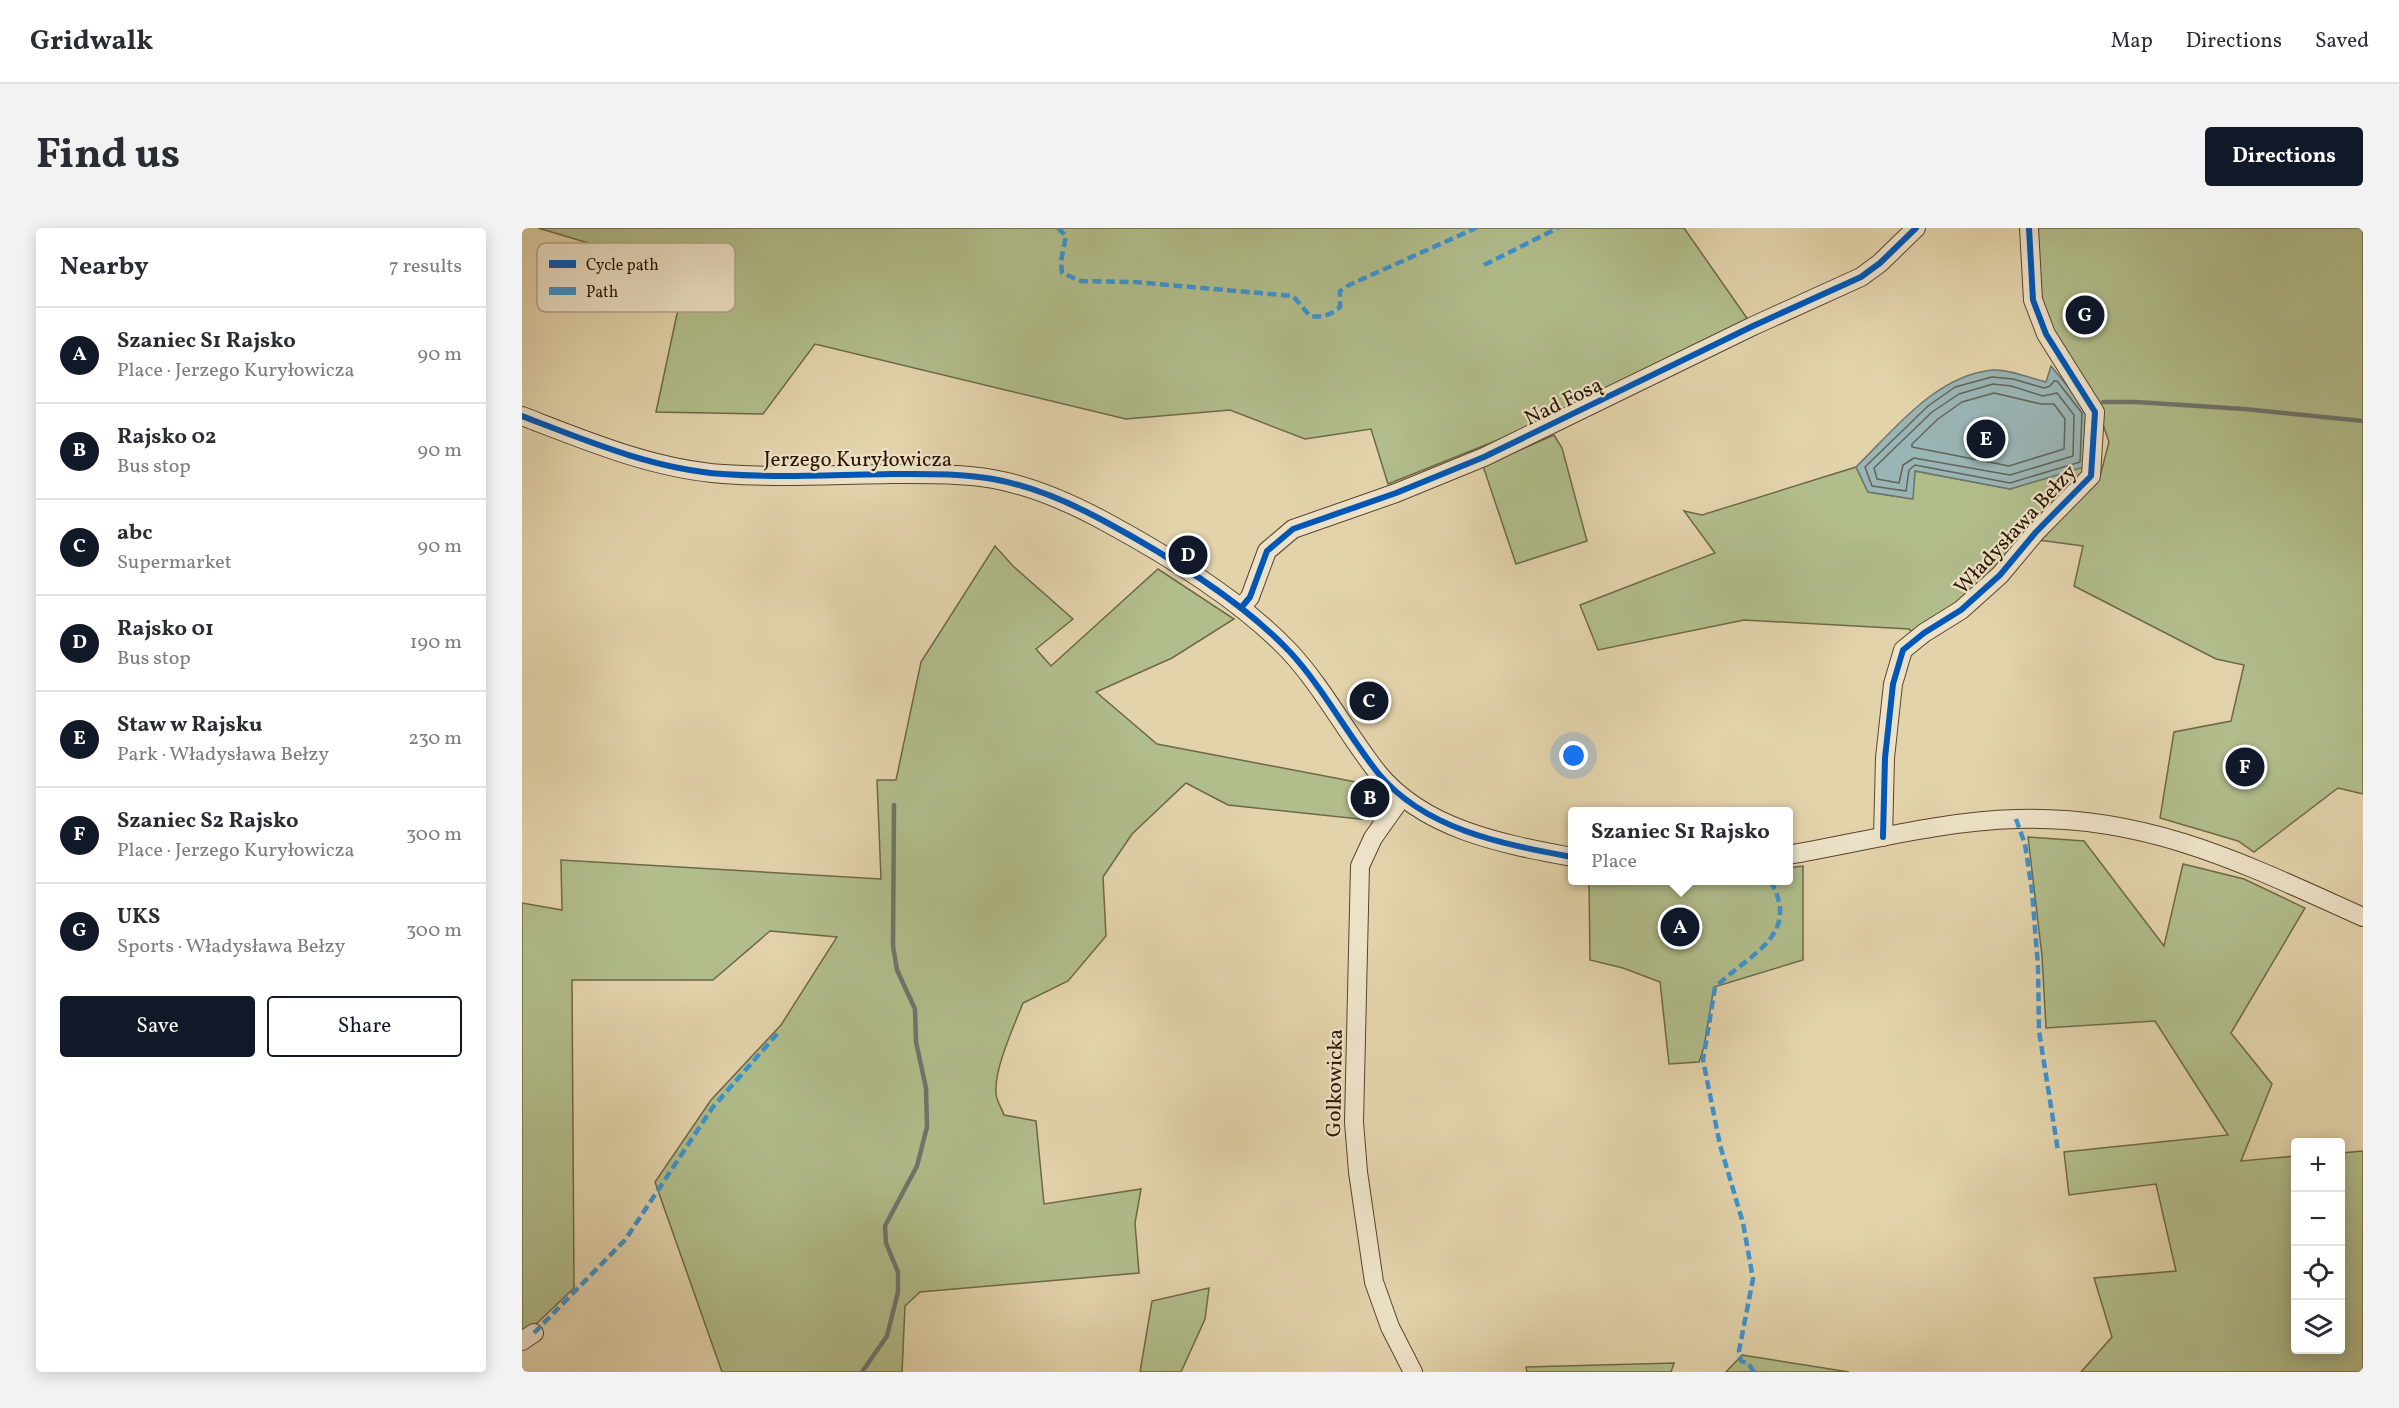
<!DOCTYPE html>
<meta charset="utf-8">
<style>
:root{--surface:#fff;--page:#f2f2f3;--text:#2b2b33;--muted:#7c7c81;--line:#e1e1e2;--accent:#111827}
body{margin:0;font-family:Vollkorn,serif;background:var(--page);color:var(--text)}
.controls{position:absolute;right:18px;bottom:18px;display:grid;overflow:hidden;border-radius:6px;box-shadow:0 3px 15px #0003}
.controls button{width:54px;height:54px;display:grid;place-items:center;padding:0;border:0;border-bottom:2px solid var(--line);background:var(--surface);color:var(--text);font:30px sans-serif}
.you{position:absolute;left:1052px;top:528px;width:21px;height:21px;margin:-15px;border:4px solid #fff;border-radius:50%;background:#1a73e8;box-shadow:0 0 0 9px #1a73e833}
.badge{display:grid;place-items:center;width:39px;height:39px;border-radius:50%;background:var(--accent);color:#fff;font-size:20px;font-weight:700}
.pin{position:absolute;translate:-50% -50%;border:3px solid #fff;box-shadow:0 2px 6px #0006}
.popup{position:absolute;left:1046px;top:579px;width:225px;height:78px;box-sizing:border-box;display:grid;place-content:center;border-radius:6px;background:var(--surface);filter:drop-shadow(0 2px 4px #0005);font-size:20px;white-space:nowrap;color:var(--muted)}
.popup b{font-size:22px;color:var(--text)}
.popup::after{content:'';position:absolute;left:50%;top:100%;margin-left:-12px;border:12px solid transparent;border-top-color:var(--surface)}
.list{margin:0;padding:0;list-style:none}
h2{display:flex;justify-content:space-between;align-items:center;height:78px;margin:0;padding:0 24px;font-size:26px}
h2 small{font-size:20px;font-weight:400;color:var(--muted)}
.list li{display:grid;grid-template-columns:39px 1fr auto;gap:18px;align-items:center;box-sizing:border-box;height:96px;padding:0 24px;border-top:2px solid var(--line)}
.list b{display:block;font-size:22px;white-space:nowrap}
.list p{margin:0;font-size:20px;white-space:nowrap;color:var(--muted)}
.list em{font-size:20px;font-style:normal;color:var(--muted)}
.actions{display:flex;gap:12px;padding:18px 24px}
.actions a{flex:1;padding:14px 0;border:2px solid var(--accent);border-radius:6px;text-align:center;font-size:21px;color:var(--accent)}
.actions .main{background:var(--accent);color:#fff}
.icon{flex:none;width:33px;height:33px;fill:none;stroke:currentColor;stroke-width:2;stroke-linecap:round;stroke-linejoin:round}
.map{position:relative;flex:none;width:1841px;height:1144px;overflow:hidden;border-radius:6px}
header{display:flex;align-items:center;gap:36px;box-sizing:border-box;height:84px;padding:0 30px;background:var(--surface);border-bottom:2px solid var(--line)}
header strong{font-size:28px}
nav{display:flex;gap:33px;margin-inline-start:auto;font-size:21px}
.intro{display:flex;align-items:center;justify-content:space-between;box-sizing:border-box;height:144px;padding:0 36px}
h1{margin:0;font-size:42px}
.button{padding:15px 27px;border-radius:6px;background:var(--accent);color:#fff;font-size:21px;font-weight:700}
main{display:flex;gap:36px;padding:0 36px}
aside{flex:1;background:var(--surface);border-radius:6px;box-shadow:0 3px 15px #0003}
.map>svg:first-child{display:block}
</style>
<header>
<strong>Gridwalk</strong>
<nav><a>Map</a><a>Directions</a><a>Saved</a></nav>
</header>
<div class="intro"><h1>Find us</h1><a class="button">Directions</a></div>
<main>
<aside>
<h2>Nearby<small>7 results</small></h2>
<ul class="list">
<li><span class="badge">A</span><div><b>Szaniec S1 Rajsko</b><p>Place · Jerzego Kuryłowicza</p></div><em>90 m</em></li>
<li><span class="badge">B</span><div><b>Rajsko 02</b><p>Bus stop</p></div><em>90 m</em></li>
<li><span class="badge">C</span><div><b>abc</b><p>Supermarket</p></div><em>90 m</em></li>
<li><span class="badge">D</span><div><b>Rajsko 01</b><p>Bus stop</p></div><em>190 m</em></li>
<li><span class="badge">E</span><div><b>Staw w Rajsku</b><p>Park · Władysława Bełzy</p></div><em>230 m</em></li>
<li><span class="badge">F</span><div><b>Szaniec S2 Rajsko</b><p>Place · Jerzego Kuryłowicza</p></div><em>300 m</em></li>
<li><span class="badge">G</span><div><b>UKS</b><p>Sports · Władysława Bełzy</p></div><em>300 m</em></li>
</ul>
<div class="actions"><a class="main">Save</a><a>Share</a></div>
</aside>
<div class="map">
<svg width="1841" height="1144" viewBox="0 0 1841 1144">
<rect width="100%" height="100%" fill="#e3d3ab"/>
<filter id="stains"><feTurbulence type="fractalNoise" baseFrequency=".00333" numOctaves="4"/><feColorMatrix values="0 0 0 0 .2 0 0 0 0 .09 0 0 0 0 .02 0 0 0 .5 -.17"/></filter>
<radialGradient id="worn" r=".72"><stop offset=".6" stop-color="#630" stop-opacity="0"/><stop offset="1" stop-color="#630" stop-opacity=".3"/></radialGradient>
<g fill="#b1bd8b" stroke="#6e6846" stroke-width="1.5">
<path d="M16,0h1146l67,96 -248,114 -115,46 -17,-55 -66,10 -75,-29 -104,9 -311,-75 -52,70 -107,-2 30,-140z"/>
<path d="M1512,0h329v566l-25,-6 -84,64 -16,-11 -78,-23 14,-86 57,-11 13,-56 -28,-6 -142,-73 9,-40 -45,-6 61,-60 10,-38 -14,-41 -47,-76 -10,-25z"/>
<path d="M1032,207l8,13 25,93 -71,23 -33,-98z"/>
<path d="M1564,238l-5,13 -96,104 -70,52 -6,-6 -165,-9 -146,30 -18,-45 135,-52 -31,-42 18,4 154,-48 12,25 44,7 3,-28 95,18z"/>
<path d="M473,318l18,20 60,53 -37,30 15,17 107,-97 76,50 -62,39 -76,34 61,52 199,38 25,28 -3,11 -150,-16 -42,-22 -54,51 -29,43 3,59 -38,45 -45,22c-9,23 -29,66 -27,90 0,7 6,16 8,22l32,6 8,83 97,-15 -6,34 4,50 -219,19 -15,14 -3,66h-180l-67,-190 56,-82 70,-75 56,-88 -67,-6 -57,49h-141l2,308 -42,40 -10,6v-431l40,7 -1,-50 320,19 -4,-99h19l25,-118z"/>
<path d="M1506,609l56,4 80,105 19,-82 61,15 61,29 -74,125 41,51 -31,77 54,-5 1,194h44l1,-197 22,-2v221h-282l31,-35 -18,-59 82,-7 -20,-87 -87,11 -5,-43 164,-17 -73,-114 -109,7 -4,-72z"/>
<path d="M1281,638v94l-89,27 -10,60 -5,15 -30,2 -9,-82 -37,-14 -33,-8 -1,-79 199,-1v-12z"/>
<path d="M687,1060l-4,31 -24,53h-41l12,-71z"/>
<path d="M1220,1127l107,17h-123z"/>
<path d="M1152,1135l-3,9h-144l-1,-5z"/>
</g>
<path fill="#9ab5b5" stroke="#6e756d" stroke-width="1.5" d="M1529,138l37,45 -1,55 -77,23 -95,-18 -2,28 -45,-7 -12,-25c38,-37 79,-91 136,-97 17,-1 37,8 54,12z"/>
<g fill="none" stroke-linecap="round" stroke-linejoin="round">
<g stroke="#62645a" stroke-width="1.5">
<path d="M1470,149l21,2 31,9 6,-2 4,-5h3l25,32 -2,49 -70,21 -95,-18 -6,5 -3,21 -34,-5 -7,-19 63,-61 27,-19z"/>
<path d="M1471,156l18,2 32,10 14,-3 17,22 -1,41 -63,19 -96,-17 -11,7 -4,18 -22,-4 -3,-11 58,-56 27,-18z"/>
<path d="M1472,165l47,11h13l11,15 -1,30 -55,17 -97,-19v-3l26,-25 24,-17z"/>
</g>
<g stroke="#6e756d" stroke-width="4.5">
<path d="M1581,174h33l108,7 119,12"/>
<path d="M340,1144l25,-36 11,-44v-20l-12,-29 -1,-17 32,-60 10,-39 -1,-39 -10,-46 -1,-33 -18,-39 -4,-24 1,-141"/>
</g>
<defs>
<g id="minor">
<path d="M0,188c65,25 131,53 201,58 56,4 112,1 168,0 34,0 68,-1 102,5 39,7 76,23 111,42 63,34 137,79 186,131 34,37 57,82 88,121 47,57 125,71 194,84"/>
<path d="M719,380l9,-11 17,-46 26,-22 103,-36 88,-36 269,-131 108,-49 19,-14 36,-35"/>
<path d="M880,569l-29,41 -13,28 -6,256 4,50 16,110 16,45 23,45"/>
<path d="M1361,609l2,-79 8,-74 10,-34 21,-17 37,-23 39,-35 36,-43 55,-56 4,-64 -49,-78 -13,-34 -4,-72"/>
<path d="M1266,627c76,-13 152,-34 229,-36 132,-4 230,46 346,98"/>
<path d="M0,1113l12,-8"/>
</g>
</defs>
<use href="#minor" stroke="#59442b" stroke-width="20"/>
<use href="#minor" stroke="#ede2c8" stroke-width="18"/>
<g stroke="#3c93d0" stroke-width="4.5" stroke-dasharray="9 4.5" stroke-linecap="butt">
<path d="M536,0l8,8 -5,25 1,12 19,8 54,1 158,14 17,20c12,2 21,-1 30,-9v-16l9,-6 127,-57"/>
<path d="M962,37l74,-37"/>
<path d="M1494,591l9,25 7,47 6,75 1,65 19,120"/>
<path d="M12,1105l91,-93 88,-133 65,-74"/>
<path d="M1232,1144l-6,-9 -7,-2 -2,-10 14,-72 -10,-56 -23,-78 -17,-85 12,-72c32,-34 88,-51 55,-108"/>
</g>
<defs>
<g id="cycleway">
<path d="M0,188c65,25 131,53 201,58 56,4 112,1 168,0 34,0 68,-1 102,5 39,7 76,23 111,42 63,34 137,79 186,131 34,37 57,82 88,121 47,57 125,71 194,84"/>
<path d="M719,380l9,-11 17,-46 26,-22 103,-36 88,-36 269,-131 108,-49 19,-14 36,-35"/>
<path d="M1361,609l2,-79 8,-74 10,-34 21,-17 37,-23 39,-35 36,-43 55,-56 4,-64 -49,-78 -13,-34 -4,-72"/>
</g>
</defs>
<use href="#cycleway" stroke="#ede2c8" stroke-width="10"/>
<use href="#cycleway" stroke="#0057b8" stroke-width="6"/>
</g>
<g text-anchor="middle" stroke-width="4.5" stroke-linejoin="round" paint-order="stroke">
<g font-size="21" fill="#2b1400" stroke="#ede2c8">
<text transform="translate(1041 173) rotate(-26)" y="7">Nad Fosą</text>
<text x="336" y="238">Jerzego Kuryłowicza</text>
<text transform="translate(1493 301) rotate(-47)" y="7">Władysława Bełzy</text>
<text transform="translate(812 855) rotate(-89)" y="7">Golkowicka</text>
</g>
</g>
<rect x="15" y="15" width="198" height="69" rx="9" fill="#ede2c8" stroke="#b3a48c" stroke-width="1.5"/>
<rect x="27" y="32" width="27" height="8" fill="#0057b8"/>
<rect x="27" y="59" width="27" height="8" fill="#3c93d0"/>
<g font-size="16" fill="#2b1400">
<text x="64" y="42">Cycle path</text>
<text x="64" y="69">Path</text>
</g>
<rect width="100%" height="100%" filter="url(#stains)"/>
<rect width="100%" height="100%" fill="url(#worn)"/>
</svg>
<div class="controls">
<button>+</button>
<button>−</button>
<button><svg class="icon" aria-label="locate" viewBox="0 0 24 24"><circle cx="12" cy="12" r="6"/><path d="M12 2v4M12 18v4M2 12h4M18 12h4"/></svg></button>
<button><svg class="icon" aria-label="layers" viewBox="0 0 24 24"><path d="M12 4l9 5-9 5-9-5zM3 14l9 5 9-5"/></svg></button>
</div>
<div class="you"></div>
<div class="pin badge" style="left:1158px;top:699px">A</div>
<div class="popup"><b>Szaniec S1 Rajsko</b>Place</div>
<div class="pin badge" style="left:848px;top:570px">B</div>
<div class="pin badge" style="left:847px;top:473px">C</div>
<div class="pin badge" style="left:666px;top:327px">D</div>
<div class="pin badge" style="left:1464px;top:211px">E</div>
<div class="pin badge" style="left:1723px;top:539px">F</div>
<div class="pin badge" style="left:1563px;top:87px">G</div>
</div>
</main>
